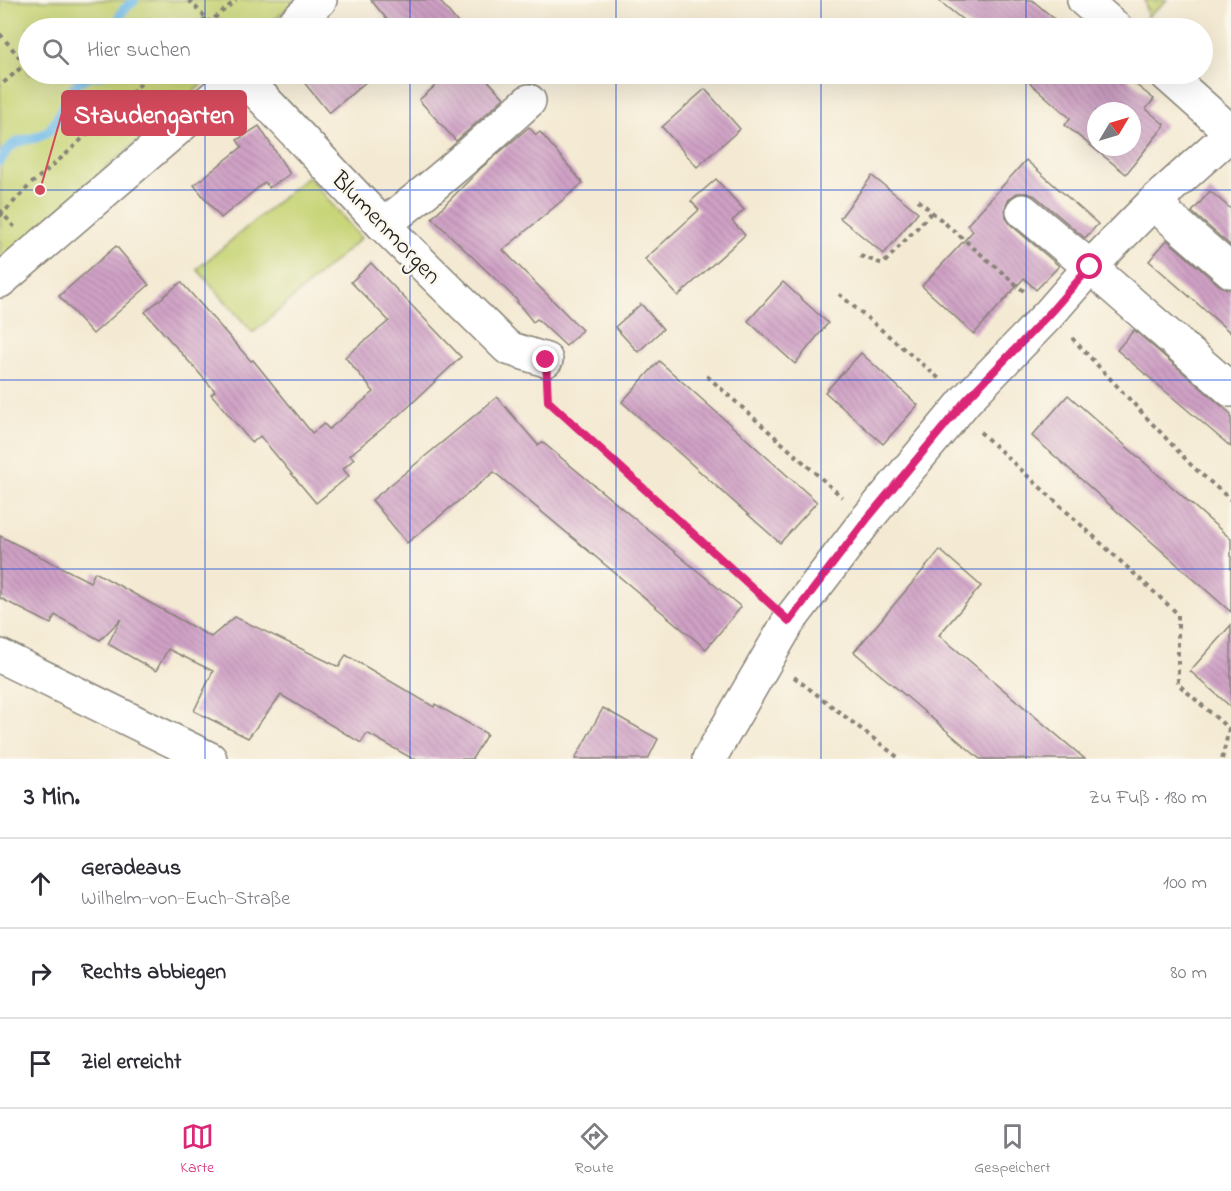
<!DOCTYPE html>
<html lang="de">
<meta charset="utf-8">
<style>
:root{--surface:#fff;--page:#f2f2f3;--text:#2b2b33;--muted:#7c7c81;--line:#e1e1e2;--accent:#db2777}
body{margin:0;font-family:"Indie Flower",sans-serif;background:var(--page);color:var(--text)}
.compass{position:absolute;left:1087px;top:102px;width:54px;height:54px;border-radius:50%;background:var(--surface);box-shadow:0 6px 24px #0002;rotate:52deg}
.stop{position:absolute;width:18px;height:18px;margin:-14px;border:4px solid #db2777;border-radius:50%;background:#fff}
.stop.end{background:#db2777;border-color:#fff;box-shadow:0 2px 6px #0008}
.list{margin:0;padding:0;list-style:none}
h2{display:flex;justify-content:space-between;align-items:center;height:78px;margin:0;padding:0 24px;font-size:26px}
h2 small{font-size:20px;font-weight:400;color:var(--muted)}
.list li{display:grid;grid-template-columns:39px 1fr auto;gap:18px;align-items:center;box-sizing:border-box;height:90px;padding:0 24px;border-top:2px solid var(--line)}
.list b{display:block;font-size:22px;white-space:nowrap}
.list p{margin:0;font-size:20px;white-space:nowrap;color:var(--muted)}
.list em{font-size:20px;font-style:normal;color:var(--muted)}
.icon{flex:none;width:33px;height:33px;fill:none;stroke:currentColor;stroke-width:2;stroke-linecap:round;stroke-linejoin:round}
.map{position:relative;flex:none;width:1231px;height:759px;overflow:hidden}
.search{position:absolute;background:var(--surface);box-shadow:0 6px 24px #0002;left:18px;right:18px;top:18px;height:66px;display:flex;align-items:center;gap:15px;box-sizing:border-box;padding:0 21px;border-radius:33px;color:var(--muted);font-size:22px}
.sheet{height:348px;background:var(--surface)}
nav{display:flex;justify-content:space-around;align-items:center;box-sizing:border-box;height:84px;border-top:2px solid var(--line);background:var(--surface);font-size:16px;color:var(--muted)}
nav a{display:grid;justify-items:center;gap:3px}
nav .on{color:var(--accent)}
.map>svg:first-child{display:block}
</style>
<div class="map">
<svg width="1231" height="759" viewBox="0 0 1231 759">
<defs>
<pattern id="grass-dots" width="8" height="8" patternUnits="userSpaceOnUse" patternTransform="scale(1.5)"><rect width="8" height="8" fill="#c7d476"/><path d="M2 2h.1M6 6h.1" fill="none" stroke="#aab566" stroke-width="1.8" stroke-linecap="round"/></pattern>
<pattern id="building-back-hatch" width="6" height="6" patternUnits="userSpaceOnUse" patternTransform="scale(1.5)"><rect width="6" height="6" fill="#cfa0c5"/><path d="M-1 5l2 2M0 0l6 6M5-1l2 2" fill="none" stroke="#b189a9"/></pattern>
</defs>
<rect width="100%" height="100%" fill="#fbf7ec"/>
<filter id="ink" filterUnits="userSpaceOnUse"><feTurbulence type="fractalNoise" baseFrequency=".0167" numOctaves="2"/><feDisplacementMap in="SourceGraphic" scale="12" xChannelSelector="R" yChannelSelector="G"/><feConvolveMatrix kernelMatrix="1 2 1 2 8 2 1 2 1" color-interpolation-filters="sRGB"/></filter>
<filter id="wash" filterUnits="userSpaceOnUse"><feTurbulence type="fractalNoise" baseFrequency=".008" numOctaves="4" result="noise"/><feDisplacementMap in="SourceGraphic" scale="24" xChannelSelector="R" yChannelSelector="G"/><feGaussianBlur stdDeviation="1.35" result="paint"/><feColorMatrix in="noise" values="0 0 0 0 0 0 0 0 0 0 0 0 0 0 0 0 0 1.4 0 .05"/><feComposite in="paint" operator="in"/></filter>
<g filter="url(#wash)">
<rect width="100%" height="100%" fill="#f4ead3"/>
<path fill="url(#grass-dots)" stroke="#727849" stroke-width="1.5" d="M1145,0h22l-20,17z"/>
<g fill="#c7d476" stroke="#727849" stroke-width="1.5">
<path d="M0,0h297l-32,28h-237v46h186l-214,187z"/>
<path d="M308,176l53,62 -108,95 -56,-64z"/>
</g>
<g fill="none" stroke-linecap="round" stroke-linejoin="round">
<g stroke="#70bbe9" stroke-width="10">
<path d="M119,28c-1,-15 3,-18 15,-27"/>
<path d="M0,161c4,-6 8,-14 16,-18 10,-5 21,-3 31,-11 16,-13 19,-45 38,-54 5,-3 12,-2 18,-4"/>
</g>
</g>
<g id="blocks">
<g fill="url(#building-back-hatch)" fill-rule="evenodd">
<path d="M371,0h68l23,28h-68z"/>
<path d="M938,0h94l33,28h-92z"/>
<path d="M311,74h60l2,2 -44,37 -27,-33z"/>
<path d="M449,74h33l22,24 -48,43 -37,-41z"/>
<path d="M1024,74h98l32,25 -8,10 19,16 -39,49 -61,-49 5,-7 -48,-42zM1096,111h36v36h-36z"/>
<path d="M705,89l35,40 -43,38 -35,-40z"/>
<path d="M259,126l31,48 -21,14 -4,-6 -44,36 -27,-33 48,-38 -5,-7z"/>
<path d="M529,127l7,8 4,-3 43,51 -80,67 79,80 -16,16 -29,-27 -4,3 -16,-20 1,-1 -86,-83 48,-49z"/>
<path d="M1026,160l72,64 -13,14 -50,-42 -8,-3h-10l-8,6 -4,9 1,10 5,7 48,41 -23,24 -12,-12 -50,56 -52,-48 51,-55 -6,-6z"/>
<path d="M872,176l46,36 -34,42 -44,-36z"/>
<path d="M716,179l28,31 -12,11 13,14 -67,61 -33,-37 54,-49 -8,-9z"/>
<path d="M1210,191l21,18v37l-39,-34z"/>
<path d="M1167,240l52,45 8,4h4v44l-82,-72z"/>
<path d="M116,246l33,39 -56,49 -34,-38z"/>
<path d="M371,263l90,94 -55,52 -56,46 4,4 -11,10 6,7 -33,27 -56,-67 -8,7 -41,-49 4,-3 -70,-79 36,-30 70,79 2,-1 59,73 12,-9 5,5 45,-37 -29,-35 44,-36 -38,-39z"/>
<path d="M783,282l45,41 -33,41 -47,-43z"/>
<path d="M641,304l22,25 -25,23 -23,-25z"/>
<path d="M1134,330l97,84v33l-114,-97z"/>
<path d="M861,353l57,52 -35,39 -58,-52z"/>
<path d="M659,361l158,141 -37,41 -158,-141z"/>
<path d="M1068,395l163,144v73l-199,-176z"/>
<path d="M497,397l41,48 4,-3 199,165 -35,42 -212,-177 -87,71 -35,-43z"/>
<path d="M0,536l90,46 5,-10 116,65 24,-20 104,50 7,-12 88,52 1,-3 52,30 -15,25h-59l-46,-26 -6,10 -80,-48 -33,43 -54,-27 19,-40 -45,-22 -12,22 -48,-27 13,-25 -21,21 -45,-25 -4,9 -51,-26z"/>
<path d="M940,550l41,36 -42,49 146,124h-105l-126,-107z"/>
<path d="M1231,625v82l-41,-36z"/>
<path d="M603,708l55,31 -10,20h-73z"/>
</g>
</g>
</g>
<g filter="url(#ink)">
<use href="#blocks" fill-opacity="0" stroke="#888378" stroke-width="1.5"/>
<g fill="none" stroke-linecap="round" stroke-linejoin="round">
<defs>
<g id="minor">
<path d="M1084,0l32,28"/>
<path d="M289,28l31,-28"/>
<path d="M240,74l143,151 125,123 38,12"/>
<path d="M1166,74l65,58"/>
<path d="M1153,203l78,68"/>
<path d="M1023,211l67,56 141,123"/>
<path d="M383,225c51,-38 98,-81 146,-124"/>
<path d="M0,281l241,-207"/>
<path d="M0,656l210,103"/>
<path d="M709,759l80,-138 78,-102 99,-119 83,-86 41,-47 63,-64 78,-70"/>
</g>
</defs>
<use href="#minor" stroke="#888378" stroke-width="36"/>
<g stroke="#888378" stroke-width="4" stroke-dasharray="4.5 4.5" stroke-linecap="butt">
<path d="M189,0l21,22 26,-22"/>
<path d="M196,28l10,-10"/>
<path d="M0,34l25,30 -25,22"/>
<path d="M918,200l108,93"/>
<path d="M0,210l15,18"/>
<path d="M0,216l32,-33 34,-29 85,-80"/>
<path d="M860,256l23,8 49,-52"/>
<path d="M839,294l103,87"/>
<path d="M1072,338l120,128 39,34"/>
<path d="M707,376l135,121"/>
<path d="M548,392v9l218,199"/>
<path d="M980,432l198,182v70l51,45"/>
<path d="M794,677l106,82"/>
<path d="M1222,759l7,-30 2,-2"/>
</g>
<use href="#minor" stroke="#fff" stroke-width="33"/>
</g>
</g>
<g fill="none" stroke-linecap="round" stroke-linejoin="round" filter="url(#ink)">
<path stroke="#db2777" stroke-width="8" d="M546,360l2,41 241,220 78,-102 99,-119 83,-86 41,-47"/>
</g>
<path fill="none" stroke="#1d4ed8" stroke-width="1.5" stroke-opacity="0.55" d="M205,0v28M410,0v28M616,0v28M821,0v28M1026,0v28M205,74v685M410,74v685M616,74v685M821,74v685M1026,74v685M0,190h1231M0,380h1231M0,569h1231"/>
<g text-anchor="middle" stroke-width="5" stroke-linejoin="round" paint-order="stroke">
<g font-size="24" fill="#1c1c1c" stroke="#fbf7ec">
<text transform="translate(387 227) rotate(46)" y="8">Blumenmorgen</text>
</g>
</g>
<path fill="none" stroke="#d1495b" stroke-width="2" d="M40 190L62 113"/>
<circle fill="#d1495b" stroke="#fbf7ec" stroke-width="2" cx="40" cy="190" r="6"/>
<rect fill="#d1495b" stroke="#d1495b" stroke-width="2" x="62" y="91" width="184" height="44" rx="6"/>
<g font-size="26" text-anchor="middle" font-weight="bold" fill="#fff">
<text x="154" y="123">Staudengarten</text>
</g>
</svg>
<svg class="compass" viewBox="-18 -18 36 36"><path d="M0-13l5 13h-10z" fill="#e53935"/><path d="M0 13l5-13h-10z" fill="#7c7c81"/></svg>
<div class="stop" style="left:1090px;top:267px"></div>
<div class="stop end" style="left:546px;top:360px"></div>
<div class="search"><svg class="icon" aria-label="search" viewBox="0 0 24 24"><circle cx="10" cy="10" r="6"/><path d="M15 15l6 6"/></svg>Hier suchen</div>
</div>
<section class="sheet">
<h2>3 Min.<small>Zu Fuß · 180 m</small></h2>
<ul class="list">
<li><svg class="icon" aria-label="ahead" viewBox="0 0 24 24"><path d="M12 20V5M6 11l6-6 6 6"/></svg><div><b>Geradeaus</b><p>Wilhelm-von-Euch-Straße</p></div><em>100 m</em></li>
<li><svg class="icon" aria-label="right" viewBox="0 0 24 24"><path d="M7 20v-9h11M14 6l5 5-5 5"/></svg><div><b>Rechts abbiegen</b></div><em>80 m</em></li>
<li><svg class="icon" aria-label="arrive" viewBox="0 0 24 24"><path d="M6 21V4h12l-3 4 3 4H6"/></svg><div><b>Ziel erreicht</b></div></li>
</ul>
</section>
<nav>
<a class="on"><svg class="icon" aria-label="map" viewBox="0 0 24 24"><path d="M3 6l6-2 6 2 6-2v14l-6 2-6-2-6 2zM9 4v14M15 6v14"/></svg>Karte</a>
<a><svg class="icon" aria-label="directions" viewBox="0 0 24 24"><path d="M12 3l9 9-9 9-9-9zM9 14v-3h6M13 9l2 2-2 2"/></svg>Route</a>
<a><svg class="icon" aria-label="saved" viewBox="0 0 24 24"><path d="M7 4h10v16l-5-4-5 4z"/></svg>Gespeichert</a>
</nav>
